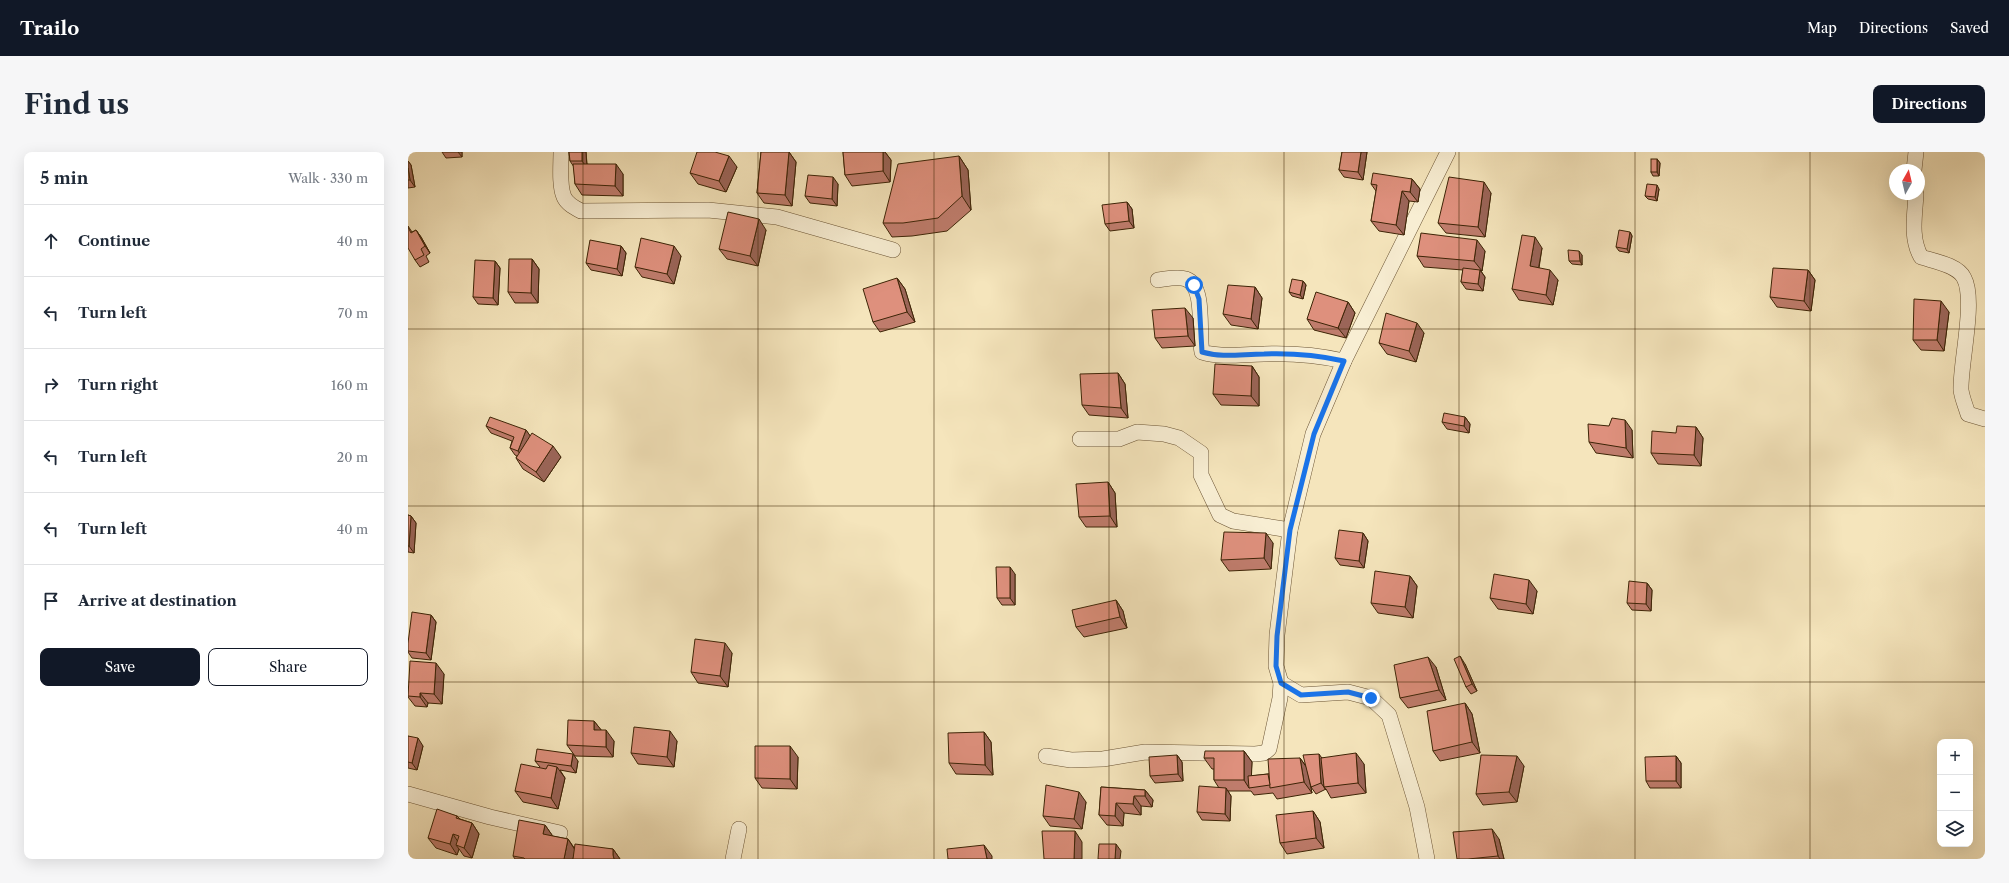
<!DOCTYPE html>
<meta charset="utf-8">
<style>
:root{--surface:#fff;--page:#f6f6f7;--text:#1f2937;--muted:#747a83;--line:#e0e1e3;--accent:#111827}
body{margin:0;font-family:"Libre Caslon Text",serif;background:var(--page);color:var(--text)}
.controls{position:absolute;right:12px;bottom:12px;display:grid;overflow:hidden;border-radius:8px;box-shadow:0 4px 16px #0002}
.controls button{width:36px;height:36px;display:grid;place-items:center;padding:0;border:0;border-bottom:1px solid var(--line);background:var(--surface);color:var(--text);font:20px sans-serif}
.compass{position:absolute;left:1481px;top:12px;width:36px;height:36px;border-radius:50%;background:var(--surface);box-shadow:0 4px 16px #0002;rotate:8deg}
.stop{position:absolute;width:12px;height:12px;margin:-9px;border:3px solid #1a73e8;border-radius:50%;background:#fff}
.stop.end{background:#1a73e8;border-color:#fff;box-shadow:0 1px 4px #0008}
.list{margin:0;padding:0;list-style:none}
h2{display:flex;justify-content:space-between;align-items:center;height:52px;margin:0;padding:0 16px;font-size:17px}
h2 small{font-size:13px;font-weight:400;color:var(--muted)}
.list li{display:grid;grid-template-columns:26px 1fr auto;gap:12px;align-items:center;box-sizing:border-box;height:72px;padding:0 16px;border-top:1px solid var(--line)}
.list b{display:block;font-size:15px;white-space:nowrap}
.list em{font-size:13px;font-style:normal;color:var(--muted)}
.actions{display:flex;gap:8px;padding:12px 16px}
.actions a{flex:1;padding:9px 0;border:1px solid var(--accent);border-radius:8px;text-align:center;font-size:14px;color:var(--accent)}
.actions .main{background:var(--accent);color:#fff}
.icon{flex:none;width:22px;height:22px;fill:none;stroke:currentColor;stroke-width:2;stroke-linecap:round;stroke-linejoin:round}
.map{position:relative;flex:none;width:1577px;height:707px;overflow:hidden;border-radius:8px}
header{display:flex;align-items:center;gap:24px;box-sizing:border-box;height:56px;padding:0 20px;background:var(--accent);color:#fff}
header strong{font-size:19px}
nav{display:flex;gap:22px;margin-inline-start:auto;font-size:14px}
.intro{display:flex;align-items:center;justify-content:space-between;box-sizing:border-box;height:96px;padding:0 24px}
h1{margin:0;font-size:28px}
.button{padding:10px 18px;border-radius:8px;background:var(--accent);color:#fff;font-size:14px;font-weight:700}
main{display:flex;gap:24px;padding:0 24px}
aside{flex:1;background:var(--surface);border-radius:8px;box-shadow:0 4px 16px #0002}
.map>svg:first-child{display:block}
</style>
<header>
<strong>Trailo</strong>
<nav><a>Map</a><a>Directions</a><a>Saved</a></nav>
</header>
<div class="intro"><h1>Find us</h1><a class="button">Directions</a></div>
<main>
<aside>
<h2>5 min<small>Walk · 330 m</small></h2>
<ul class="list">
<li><svg class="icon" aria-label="ahead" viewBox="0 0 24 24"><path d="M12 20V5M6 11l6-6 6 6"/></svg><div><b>Continue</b></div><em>40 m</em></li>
<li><svg class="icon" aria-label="left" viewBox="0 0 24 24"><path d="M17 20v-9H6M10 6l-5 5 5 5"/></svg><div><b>Turn left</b></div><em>70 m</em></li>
<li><svg class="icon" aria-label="right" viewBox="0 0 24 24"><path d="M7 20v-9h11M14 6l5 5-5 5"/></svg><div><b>Turn right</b></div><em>160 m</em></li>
<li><svg class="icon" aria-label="left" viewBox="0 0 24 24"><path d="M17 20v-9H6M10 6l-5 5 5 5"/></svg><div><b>Turn left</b></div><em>20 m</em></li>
<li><svg class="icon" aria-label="left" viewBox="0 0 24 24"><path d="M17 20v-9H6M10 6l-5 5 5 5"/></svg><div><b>Turn left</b></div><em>40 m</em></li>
<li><svg class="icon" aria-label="arrive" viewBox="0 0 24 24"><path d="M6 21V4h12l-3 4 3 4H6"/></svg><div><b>Arrive at destination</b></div></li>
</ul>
<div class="actions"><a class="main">Save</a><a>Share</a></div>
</aside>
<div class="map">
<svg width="1577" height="707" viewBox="0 0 1577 707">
<rect width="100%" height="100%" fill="#f5e5bc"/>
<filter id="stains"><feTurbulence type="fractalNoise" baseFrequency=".005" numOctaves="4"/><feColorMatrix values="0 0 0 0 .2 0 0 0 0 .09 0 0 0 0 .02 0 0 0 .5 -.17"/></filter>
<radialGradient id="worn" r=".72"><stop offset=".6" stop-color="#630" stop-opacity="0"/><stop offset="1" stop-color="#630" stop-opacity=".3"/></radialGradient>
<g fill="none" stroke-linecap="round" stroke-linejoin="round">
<defs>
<g id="minor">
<path d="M153,0c0,12 -2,34 3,45 3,7 11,11 17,14l127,-1 69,7 116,33"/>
<path d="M1506,18l2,-18"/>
<path d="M1508,42c-1,21 -6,43 5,63 12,4 37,8 43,21 12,22 -4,86 -3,112 1,8 5,17 7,24l17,5"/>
<path d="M750,128c8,-1 20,-4 28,-1 20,7 12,55 16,73 20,6 41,2 62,2 27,-1 53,1 80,7"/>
<path d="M672,287h39l18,-7 27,2 15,4 22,15v22l19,40 13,6 57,9"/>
<path d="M873,531l20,12 47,-3 23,6 18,17 28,92 10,52"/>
<path d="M638,604l25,4 32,-1 42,-7 110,2 9,-1 5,-4 11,-51 1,-15 -5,-17 1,-31 13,-105 23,-96 31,-73 104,-209"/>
<path d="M0,642l82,23 70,16"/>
<path d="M325,707l6,-30"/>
</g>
</defs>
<use href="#minor" stroke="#6b5434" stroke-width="16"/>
<use href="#minor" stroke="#f8eed3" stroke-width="15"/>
</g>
<g fill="#bf7c6c" stroke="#3d2406">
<path d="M34,0h20v5l-16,1z"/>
<path d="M161,0h17l1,12 36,10v22l-41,-1 -7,-11 -1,-17 -4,-6z"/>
<path d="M353,0h28l7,10 -4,44 -28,-3 -7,-10z"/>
<path d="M435,0h42l6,8 -1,22 -38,4 -7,-11z"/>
<path d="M934,0h25l-4,28 -19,-3 -5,-7z"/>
<path d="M551,4l9,14 3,40 -24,21 -35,5 -20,1 -9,-14z"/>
<path d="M1249,7l3,4 -1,13h-6l-2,-4z"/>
<path d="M0,9l3,4 4,22 -7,1z"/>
<path d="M329,15l-11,25 -28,-8 -8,-11z"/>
<path d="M1004,27l8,10 -2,13 -9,-1 -5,34 -25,-4 -8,-10 5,-30 -5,-7z"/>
<path d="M430,32l-1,22 -27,-3 -5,-7z"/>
<path d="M1251,37l-2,12 -9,-2 -3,-3z"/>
<path d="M1083,41l-6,44 -39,-4 -8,-10z"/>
<path d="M719,50l5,7 2,19 -24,3 -5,-7z"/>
<path d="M0,74l4,6 4,-2 5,7 9,16 -4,3 3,6 -9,5 -5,-7z"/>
<path d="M358,78l-8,36 -31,-7 -8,-10z"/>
<path d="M1222,80l2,4 -3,17 -10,-2 -3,-4z"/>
<path d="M213,94l5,7 -4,23 -31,-6 -5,-7z"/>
<path d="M1134,96l-3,20 19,12 -5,25 -34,-5 -7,-11z"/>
<path d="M1077,99l-3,20h-1l4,6 -2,14 -17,-2 -5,-7 2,-12 -39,-3 -7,-11z"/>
<path d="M1174,103v10l-10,-1 -3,-3z"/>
<path d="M273,104l-7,28 -32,-7 -7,-10z"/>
<path d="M124,107l7,10 -1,34h-23l-7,-11z"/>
<path d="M87,109l5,7 -2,37 -20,-1 -5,-7z"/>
<path d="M1400,118l7,10 -4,31 -34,-4 -7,-10z"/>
<path d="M489,126l8,11 10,33 -35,10 -7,-10z"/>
<path d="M895,129l3,4 -3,14 -11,-3 -3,-4z"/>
<path d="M847,135l7,11 -4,31 -27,-4 -8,-11z"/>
<path d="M940,150l7,11 -9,25 -32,-8 -7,-11z"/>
<path d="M1541,160l-5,39 -23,-1 -8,-10z"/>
<path d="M785,166l2,28 -33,2 -7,-10z"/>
<path d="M1016,181l-8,29 -29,-8 -8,-11z"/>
<path d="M844,214l7,11v29l-38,-1 -8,-11z"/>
<path d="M710,221l7,11 3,34 -39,-3 -7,-10z"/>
<path d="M1057,265l5,7 -1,9 -22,-4 -5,-7z"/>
<path d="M78,274l40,4 4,6 31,21 -17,25 -21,-13 -7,-11 1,-2 -2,-1 -5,-7 2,-7 -21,-8z"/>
<path d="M1288,275l7,11 -2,28 -43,-2 -7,-11 25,-20z"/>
<path d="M1224,278l1,28 -37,-5 -7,-11z"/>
<path d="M700,330l7,11 2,34h-31l-7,-10z"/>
<path d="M0,363l3,1 5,7 -2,30 -6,-1z"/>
<path d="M955,381l5,8 -4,27 -24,-3 -5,-7z"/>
<path d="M865,391l-2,26 -42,2 -8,-11z"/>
<path d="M607,422v31h-13l-5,-7z"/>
<path d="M1002,424l7,10 -4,32 -35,-5 -7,-10z"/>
<path d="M1239,431l5,7 -1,21 -19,-1 -5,-7z"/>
<path d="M1129,439l-4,23 -35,-5 -8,-11z"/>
<path d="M708,448l7,11 4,17 -43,9 -8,-10z"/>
<path d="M23,463l5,7 -5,38 -19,-2 -4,-6v-9z"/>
<path d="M324,501l-4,34 -30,-4 -7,-11z"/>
<path d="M1057,512l12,27 -6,3 -5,-7z"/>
<path d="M1028,515l10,33 -38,8 -8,-10z"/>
<path d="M36,522l-2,30 -14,-1 -1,4 -12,-1 -7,-9v-10z"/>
<path d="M1057,551l7,11 8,39 -40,8 -7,-10z"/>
<path d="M186,569l7,9 13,11 -1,16 -38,-1 -8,-11z"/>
<path d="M576,580l7,10 2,33 -37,-1 -7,-11z"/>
<path d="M0,584l15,10 -6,24 -9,-2z"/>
<path d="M269,589l-3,26 -36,-3 -7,-11z"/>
<path d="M836,599l8,11 -1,14 17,-2 32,-16 6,8 16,-8 42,6 2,29 -35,5 -5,-9 -10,5 -5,-7 -1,-3 2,9 -35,6 -4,-6 -19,2 -3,-4h-23l3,5 -1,25 -28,-1 -5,-8 22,-24 -5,-8v-11h-2l-8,-11z"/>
<path d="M769,603l5,7 1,19 -28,2 -5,-7z"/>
<path d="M1268,604l5,7v25h-31l-4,-7z"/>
<path d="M390,605l-1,32 -35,-1 -7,-10z"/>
<path d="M127,609h43l-2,12 -16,-3 5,8 -7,31 -35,-7 -8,-11 25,-24z"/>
<path d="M1116,614l-7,36 -34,3 -7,-11z"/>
<path d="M693,635l44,3 8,10 -1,7 -11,-1v9l-17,-2 -1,13 -16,-1 -8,-10z"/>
<path d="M678,650l-4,27 -32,-3 -7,-10z"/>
<path d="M905,659l7,11 4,26 -37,6 -7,-11z"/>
<path d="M49,664l3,3 12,4 7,11 -7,24 -8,-2 -5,-7 -2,6 -21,-7 -8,-10z"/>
<path d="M137,673l7,10v1l16,3 7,10h38l7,10h-105l-2,-3z"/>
<path d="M1091,687l5,20h-47z"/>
</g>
<g fill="#9b6558" stroke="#3d2406">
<path d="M50,0h4v5z"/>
<path d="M174,0h4l1,16 -5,-7z"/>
<path d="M381,0l7,10 -4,44 -7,-11z"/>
<path d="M475,0h2l6,8 -1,22 -7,-11z"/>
<path d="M953,0h6l-4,28 -5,-8z"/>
<path d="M321,4l8,11 -11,25 -7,-11z"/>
<path d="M551,4l9,14 3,40 -9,-14z"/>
<path d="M1249,7l3,4 -1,13 -2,-4z"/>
<path d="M0,9l3,4 4,22 -5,-7 -2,-12z"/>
<path d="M208,12l7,10v22l-8,-10z"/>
<path d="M425,25l5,7 -1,22 -5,-7z"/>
<path d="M1004,27l8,10 -2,13 -8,-10z"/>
<path d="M1076,30l7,11 -6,44 -7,-10z"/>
<path d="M1249,33l2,4 -2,12 -2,-4z"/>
<path d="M994,39l7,10 -5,34 -8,-10z"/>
<path d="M719,50l5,7 2,19 -5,-7z"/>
<path d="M351,67l7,11 -8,36 -8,-10z"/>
<path d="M8,78l5,7 9,16 -5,-7z"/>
<path d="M1222,80l2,4 -3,17 -2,-4z"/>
<path d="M1127,85l7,11 -5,29 -7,-11z"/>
<path d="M1069,88l8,11 -3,20 -8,-10z"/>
<path d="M213,94l5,7 -4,23 -5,-7z"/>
<path d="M266,94l7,10 -7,28 -7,-10z"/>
<path d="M1171,99l3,4v10l-2,-4z"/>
<path d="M124,107l7,10 -1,34 -7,-10z"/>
<path d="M87,109l5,7 -2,37 -5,-7z"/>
<path d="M1072,118l5,7 -2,14 -5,-7z"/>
<path d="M1142,118l8,10 -5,25 -7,-10z"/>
<path d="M1400,118l7,10 -4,31 -7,-10z"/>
<path d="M489,126l8,11 10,33 -8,-10z"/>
<path d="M895,129l3,4 -3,14 -3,-4z"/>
<path d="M847,135l7,11 -4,31 -7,-10z"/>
<path d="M1533,149l8,11 -5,39 -7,-11z"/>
<path d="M940,150l7,11 -9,25 -8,-10z"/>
<path d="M777,156l8,10 2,28 -7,-10z"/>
<path d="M1009,171l7,10 -8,29 -7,-11z"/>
<path d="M844,214l7,11v29l-8,-10z"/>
<path d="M710,221l7,11 3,34 -7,-10z"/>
<path d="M1057,265l5,7 -1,9 -5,-7z"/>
<path d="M1217,268l7,10 1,28 -7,-10z"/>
<path d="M1288,275l7,11 -2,28 -7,-11z"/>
<path d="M118,278l5,7 -8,22 -5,-8z"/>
<path d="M145,294l8,11 -17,25 -8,-10z"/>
<path d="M700,330l7,11 2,34 -7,-11z"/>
<path d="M3,364l5,7 -2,30 -5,-7z"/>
<path d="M858,381l7,10 -2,26 -7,-11z"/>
<path d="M955,381l5,8 -4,27 -5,-7z"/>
<path d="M602,415l5,7v31l-5,-7z"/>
<path d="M1002,424l7,10 -4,32 -8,-11z"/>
<path d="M1121,428l8,11 -4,23 -7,-10z"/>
<path d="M1239,431l5,7 -1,21 -5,-7z"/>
<path d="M708,448l7,11 4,17 -7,-11z"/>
<path d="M23,463l5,7 -5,38 -5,-7z"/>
<path d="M317,491l7,10 -4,34 -8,-11z"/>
<path d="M1052,504l5,8 12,27 -5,-7z"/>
<path d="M1020,505l8,10 10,33 -7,-10z"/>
<path d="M28,511l8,11 -2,30 -8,-10z"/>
<path d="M12,541l8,10 -1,4 -7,-10z"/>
<path d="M1057,551l7,11 8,39 -8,-11z"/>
<path d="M186,569l8,10 -8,-1z"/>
<path d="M198,578l8,11 -1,16 -7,-10z"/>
<path d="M262,579l7,10 -3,26 -7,-10z"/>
<path d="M576,580l7,10 2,33 -8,-10z"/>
<path d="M10,586l5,8 -6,24 -5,-7z"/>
<path d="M382,594l8,11 -1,32 -7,-10z"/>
<path d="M836,599l8,11 -1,25 -2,1 -5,-8z"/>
<path d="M948,601l8,11 2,29 -8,-10z"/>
<path d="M165,602l5,7 -2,12 -5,-7z"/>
<path d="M911,602l5,7v26l2,3 -5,-7z"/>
<path d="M769,603l5,7 1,19 -5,-7z"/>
<path d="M1109,604l7,10 -7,36 -8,-10z"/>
<path d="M1268,604l5,7v25l-5,-7z"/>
<path d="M892,606l7,10 5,25 -8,-11z"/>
<path d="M149,615l8,11 -7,31 -7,-11z"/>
<path d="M818,636l5,8 -1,25 -5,-7z"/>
<path d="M737,638l8,10 -1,7 -7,-11z"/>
<path d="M671,640l7,10 -4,27 -8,-10z"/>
<path d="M726,644l7,10v9l-8,-11z"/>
<path d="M708,651l8,10 -1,13 -8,-10z"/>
<path d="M905,659l7,11 4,26 -8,-10z"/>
<path d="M64,671l7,11 -7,24 -8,-10z"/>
<path d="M137,673l7,10 -1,10 -8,-11z"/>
<path d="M1084,677l7,10 5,20h-4l-2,-3z"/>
<path d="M667,679l7,11v17h-8z"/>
<path d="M45,682l7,11h-4l3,4 -2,6 -7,-11z"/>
<path d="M160,687l7,11 -2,9h-9z"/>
<path d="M708,692l5,7 -1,8h-5z"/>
<path d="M576,693l8,11v3h-5z"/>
<path d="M205,697l7,10h-6l-1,-4z"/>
</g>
<g fill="#de907d" stroke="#3d2406">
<path d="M161,0h13v9h-12z"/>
<path d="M289,0h18l14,4 -10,25 -29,-8z"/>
<path d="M353,0h28l-4,43 -28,-2z"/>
<path d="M435,0h40v19l-38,4z"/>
<path d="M934,0h19l-3,20 -19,-2z"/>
<path d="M551,4l3,40 -24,22 -35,5h-20l15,-59z"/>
<rect x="1243" y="7" width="6" height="13"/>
<path d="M165,12h43l-1,22 -40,-2z"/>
<path d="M0,16l2,12h-2z"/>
<path d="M965,21l39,6 -2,13 -8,-1 -6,34 -25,-4 6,-36 -6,-1z"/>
<path d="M400,23l25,2 -1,22 -27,-3z"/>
<path d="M1041,25l35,5 -6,45 -40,-4z"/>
<path d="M1239,32l10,1 -2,12 -10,-1z"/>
<path d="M719,50l2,19 -24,3 -3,-19z"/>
<path d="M320,60l31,7 -9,37 -31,-7z"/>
<path d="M0,75l3,6 5,-3 9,16 -4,3 3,6 -9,5 -7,-12z"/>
<path d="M1211,78l11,2 -3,17 -11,-2z"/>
<path d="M1013,81l56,7 -3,21 -57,-5z"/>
<path d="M1114,83l13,2 -5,29 20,4 -4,25 -34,-6z"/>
<path d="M233,86l33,8 -7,28 -32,-7z"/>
<path d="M182,88l31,6 -4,23 -31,-6z"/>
<path d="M1160,98l11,1 1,10h-11z"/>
<path d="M101,107h23l-1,34 -23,-1z"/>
<path d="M67,108l20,1 -2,37 -20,-1z"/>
<path d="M1055,116l17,2 -2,14 -17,-2z"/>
<path d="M1365,116l35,2 -4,31 -34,-4z"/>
<path d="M489,126l10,34 -34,10 -10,-33z"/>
<path d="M884,127l11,2 -3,14 -11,-3z"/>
<path d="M820,133l27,2 -4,32 -28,-5z"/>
<path d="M908,140l32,10 -10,26 -31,-9z"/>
<path d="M1506,147l27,2 -4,39h-24z"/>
<path d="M777,156l3,28 -33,2 -3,-28z"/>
<path d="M978,161l31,10 -8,28 -30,-8z"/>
<path d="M807,212l37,2 -1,30 -38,-2z"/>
<path d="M710,221l3,35 -39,-3 -2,-31z"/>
<path d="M1036,261l21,4 -1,9 -22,-4z"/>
<path d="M82,265l36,13 -8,21 -8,-3 4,-11 -28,-11z"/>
<path d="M1204,266l13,2 1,28 -37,-6 -1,-18 21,2z"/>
<path d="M1269,274l19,1 -2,28 -43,-2 1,-22 24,2z"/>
<path d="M124,281l21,13 -17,26 -20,-14z"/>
<path d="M700,330l2,34 -31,1 -3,-33z"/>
<path d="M0,363l3,1 -2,30h-1z"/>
<path d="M931,378l24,3 -4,28 -24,-3z"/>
<path d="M816,380l42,1 -2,25 -43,2z"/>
<path d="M588,415h14v31h-13z"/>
<path d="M967,419l35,5 -5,31 -34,-4z"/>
<path d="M1086,422l35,6 -3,24 -36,-6z"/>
<path d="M1221,429l18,2 -1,21 -19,-1z"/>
<path d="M708,448l4,17 -44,10 -4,-17z"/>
<path d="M4,460l19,3 -5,38 -18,-2v-8z"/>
<path d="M287,487l30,4 -5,33 -29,-4z"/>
<path d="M1052,504l12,28 -6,3 -12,-28z"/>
<path d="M1020,505l11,33 -39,8 -6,-33z"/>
<path d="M2,509l26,2 -2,31 -14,-1v4l-12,-1z"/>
<path d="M1057,551l7,39 -39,9 -6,-40z"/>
<path d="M160,568l26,1v9h12v17l-39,-2z"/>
<path d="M226,575l36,4 -3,26 -36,-4z"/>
<path d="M576,580l1,33 -36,-2 -1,-30z"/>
<path d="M0,584l10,2 -6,25 -4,-1z"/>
<path d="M347,594h35v33l-35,-1z"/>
<path d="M129,597l36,5 -2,12 -36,-5z"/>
<path d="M797,599h39v29h-30v-22h-10z"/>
<path d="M948,601l2,30 -34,4 -3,-29z"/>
<path d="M911,602l2,29 -10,4 -8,-32z"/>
<path d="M769,603l1,19 -28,2 -1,-19z"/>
<path d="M1073,603l36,1 -8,36 -33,2z"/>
<path d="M1268,604v25h-30l-1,-24z"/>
<path d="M892,606l4,24 -34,6 -2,-29z"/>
<path d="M113,612l25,5 2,-4 9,2 -6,31 -36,-7z"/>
<path d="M860,622l2,11 -21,3 -1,-12z"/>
<path d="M638,633l33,7 -5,27 -31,-3z"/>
<path d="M791,634l27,2 -1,26 -28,-2z"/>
<path d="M693,635l44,3v6h-11l-1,8 -17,-1 -1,13 -16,-1z"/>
<path d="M29,657l20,7 -1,2 16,5 -8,25 -8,-3 3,-9 -6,-2 -3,10 -22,-6z"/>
<path d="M905,659l3,27 -36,5 -4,-28z"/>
<path d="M111,668l26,5 -2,9 25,5 -4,20h-39l-1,-1 -11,-2z"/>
<path d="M1084,677l6,27 -30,3h-11l-4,-27z"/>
<path d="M634,679h33l-1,28h-30z"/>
<path d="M167,692l38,5v6l1,4h-41z"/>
<path d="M691,692h17l-1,15h-17z"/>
<path d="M576,693l3,14h-39l-1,-10z"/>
</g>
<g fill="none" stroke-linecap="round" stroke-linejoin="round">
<path stroke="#1a73e8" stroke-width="5" d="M786,133l5,14 3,53c20,6 40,2 62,2 27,-1 53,1 80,7l-30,73 -24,96 -13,106 -1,30 5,17 20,12 47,-3 23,6"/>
</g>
<path fill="none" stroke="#3d2406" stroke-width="1" stroke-opacity="0.55" d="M175,0v707M350,0v707M526,0v707M701,0v707M876,0v707M1051,0v707M1227,0v707M1402,0v707M0,177h1577M0,354h1577M0,530h1577"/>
<rect width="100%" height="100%" filter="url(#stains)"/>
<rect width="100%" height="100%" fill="url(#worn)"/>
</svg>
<div class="controls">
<button>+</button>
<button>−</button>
<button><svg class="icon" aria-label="layers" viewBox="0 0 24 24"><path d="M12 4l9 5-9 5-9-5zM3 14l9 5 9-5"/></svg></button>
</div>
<svg class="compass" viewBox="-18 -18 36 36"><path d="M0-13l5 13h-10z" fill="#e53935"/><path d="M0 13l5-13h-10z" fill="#747a83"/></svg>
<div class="stop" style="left:786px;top:133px"></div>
<div class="stop end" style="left:963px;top:546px"></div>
</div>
</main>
